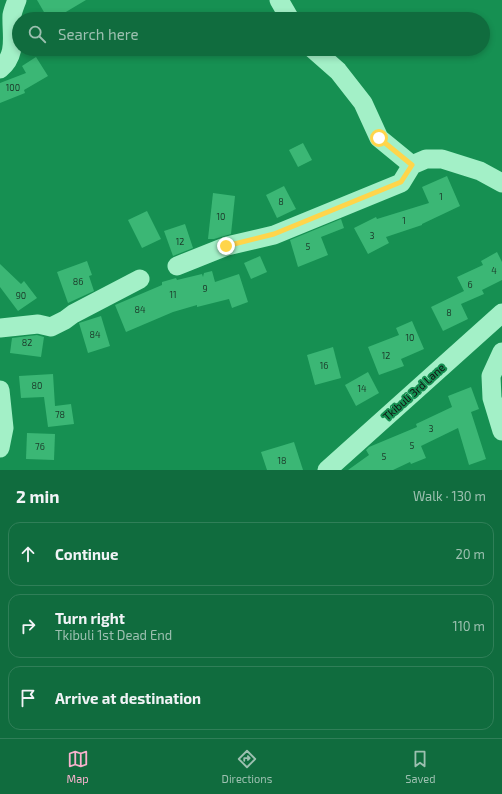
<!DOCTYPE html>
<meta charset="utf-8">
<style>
:root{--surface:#106c3e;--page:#1e7449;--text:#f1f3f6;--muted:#9cc0b0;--line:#307f58;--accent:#f7b2cd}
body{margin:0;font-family:"Exo 2",sans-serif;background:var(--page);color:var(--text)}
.stop{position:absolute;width:12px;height:12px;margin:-9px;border:3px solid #ffd54a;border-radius:50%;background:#fff}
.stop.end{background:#ffd54a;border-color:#fff;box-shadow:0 1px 4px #0008}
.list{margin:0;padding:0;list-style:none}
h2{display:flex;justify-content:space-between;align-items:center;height:52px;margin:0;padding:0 16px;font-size:17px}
h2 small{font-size:13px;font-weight:400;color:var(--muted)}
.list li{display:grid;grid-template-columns:26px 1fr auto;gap:12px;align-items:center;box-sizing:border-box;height:64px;margin:0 8px 8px;padding:0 8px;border:1px solid var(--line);border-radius:12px}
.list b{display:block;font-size:15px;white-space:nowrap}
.list p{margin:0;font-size:13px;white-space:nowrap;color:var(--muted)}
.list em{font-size:13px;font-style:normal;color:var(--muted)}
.icon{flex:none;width:22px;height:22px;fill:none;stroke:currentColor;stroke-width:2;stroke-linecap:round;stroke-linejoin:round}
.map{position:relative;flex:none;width:502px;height:470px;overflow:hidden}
.search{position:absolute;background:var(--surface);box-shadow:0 2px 6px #0003;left:12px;right:12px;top:12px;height:44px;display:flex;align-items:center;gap:10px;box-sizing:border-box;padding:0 14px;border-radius:22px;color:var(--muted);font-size:15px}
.sheet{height:268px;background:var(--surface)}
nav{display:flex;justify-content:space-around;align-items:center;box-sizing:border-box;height:56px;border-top:1px solid var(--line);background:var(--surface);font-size:11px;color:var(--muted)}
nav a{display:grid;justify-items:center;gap:2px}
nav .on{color:var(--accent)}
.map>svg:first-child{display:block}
</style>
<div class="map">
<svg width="502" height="470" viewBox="0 0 502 470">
<rect width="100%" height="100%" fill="#169052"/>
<g fill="#3bb775">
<path d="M37,0h49l-32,19h-6z"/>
<path d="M36,57l12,19 -24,14 1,3 -25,10v-20l26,-10 -4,-7z"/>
<path d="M303,143l9,17 -14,7 -9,-17z"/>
<path d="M447,176l13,30 -38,18v1l-36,12 3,6 -21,11 -14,-26 22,-11 1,2 52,-16 -7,-16z"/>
<path d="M284,186l12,23 -19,9 -11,-23z"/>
<path d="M213,193l22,3 -4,38 -17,5h-6z"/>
<path d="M147,211l14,28 -19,9 -14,-28z"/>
<path d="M341,219l3,9 -23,9 7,18 -30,12 -8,-27z"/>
<path d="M185,224l8,24 -20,8 -9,-25z"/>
<path d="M497,252l5,10v18l-20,10 2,4 -23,10 7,15 -25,12 -12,-24 33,-16 -7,-14 26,-12 -2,-4z"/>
<path d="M260,256l7,16 -16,7 -7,-16z"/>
<path d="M87,261l5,14 -3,1 5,15 -26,12 -11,-31z"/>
<path d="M0,264l21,20 3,-3 13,17 -19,13 -18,-24z"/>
<path d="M212,271l3,11 24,-8 9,28 -16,6 -3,-9 -32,8v-2l-24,7 -47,20 -11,-27 47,-20v-3l14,-4 1,2 25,-6 1,3 1,-4z"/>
<path d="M101,316l9,30 -22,7 -9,-30z"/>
<path d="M412,321l12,28 -23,10 3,7 -25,9 -11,-28 31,-12 -3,-7z"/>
<path d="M37,335l7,2 -3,20 -31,-4 2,-15z"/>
<path d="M333,347l8,31 -26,7 -8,-30z"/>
<path d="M368,372l11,21 -23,13 -11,-21z"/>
<path d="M53,374l2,32 16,-2 3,20 -26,3 -4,-30 -23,1 -2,-22z"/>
<path d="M471,387l8,22 -8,3 15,47 -17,6 -11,-37 -37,18 5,12 -15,6 -1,-2 -17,8h-45l21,-15 -3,-5 3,-3 48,-20 -1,-3 36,-17 -4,-11z"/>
<path d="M27,433l28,1 -1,26 -28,-1z"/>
<path d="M294,442l9,28h-36l-6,-18z"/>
</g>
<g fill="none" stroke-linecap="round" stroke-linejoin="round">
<g stroke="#a3f0c7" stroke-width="19">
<path d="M279,0l11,19"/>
<path d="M313,49l25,22 25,32 16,35 33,27"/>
<path d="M0,69c18,-15 11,-34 12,-54 1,-5 3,-10 5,-15"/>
<path d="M177,266l50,-20 47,-11 127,-52 11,-18 14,-6h16l38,12 22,12"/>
<path d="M0,328l38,-4 13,3 14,-7 8,-6 67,-35"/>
<path d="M502,352l-11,24 1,22 10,33"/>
<path d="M0,390l4,38 -4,20"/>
<path d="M327,470l175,-157"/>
</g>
</g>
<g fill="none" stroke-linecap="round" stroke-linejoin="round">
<path stroke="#ffd54a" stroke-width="5" d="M226,246l48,-12 127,-52 11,-17 -33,-27"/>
</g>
<g text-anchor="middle" stroke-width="4" stroke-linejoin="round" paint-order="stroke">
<g font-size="9" fill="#1c3a2a">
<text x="13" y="91">100</text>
<text x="441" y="200">1</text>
<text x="281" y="205">8</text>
<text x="221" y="220">10</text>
<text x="404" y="224">1</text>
<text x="372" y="239">3</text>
<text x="180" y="245">12</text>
<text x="308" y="250">5</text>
<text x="494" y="274">4</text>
<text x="78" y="285">86</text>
<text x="470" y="288">6</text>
<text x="205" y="292">9</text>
<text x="173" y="298">11</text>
<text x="21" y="299">90</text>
<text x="140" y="313">84</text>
<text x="449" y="316">8</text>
<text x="95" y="338">84</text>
<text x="410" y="341">10</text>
<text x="27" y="346">82</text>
<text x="386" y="359">12</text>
<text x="324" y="369">16</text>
<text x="37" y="389">80</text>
<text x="362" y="392">14</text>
<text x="60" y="418">78</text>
<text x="431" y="432">3</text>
<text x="412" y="449">5</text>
<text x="40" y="450">76</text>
<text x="384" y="460">5</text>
<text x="282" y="464">18</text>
</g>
<g font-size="11" fill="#111" stroke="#169052">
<text transform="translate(414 392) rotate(-42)" y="4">Tkibuli 3rd Lane</text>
</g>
</g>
</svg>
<div class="stop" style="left:379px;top:138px"></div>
<div class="stop end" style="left:226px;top:246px"></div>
<div class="search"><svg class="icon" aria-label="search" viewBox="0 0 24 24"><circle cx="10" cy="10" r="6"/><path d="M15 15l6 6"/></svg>Search here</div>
</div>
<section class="sheet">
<h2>2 min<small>Walk · 130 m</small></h2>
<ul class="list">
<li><svg class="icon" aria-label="ahead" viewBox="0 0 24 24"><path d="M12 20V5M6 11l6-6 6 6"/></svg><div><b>Continue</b></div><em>20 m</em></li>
<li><svg class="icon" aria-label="right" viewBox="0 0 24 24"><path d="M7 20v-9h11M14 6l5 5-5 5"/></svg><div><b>Turn right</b><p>Tkibuli 1st Dead End</p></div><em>110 m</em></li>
<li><svg class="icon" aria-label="arrive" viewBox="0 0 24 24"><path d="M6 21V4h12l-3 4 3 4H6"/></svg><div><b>Arrive at destination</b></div></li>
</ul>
</section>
<nav>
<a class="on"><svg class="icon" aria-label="map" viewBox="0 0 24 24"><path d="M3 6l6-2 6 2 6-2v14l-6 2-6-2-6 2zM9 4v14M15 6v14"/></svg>Map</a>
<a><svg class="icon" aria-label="directions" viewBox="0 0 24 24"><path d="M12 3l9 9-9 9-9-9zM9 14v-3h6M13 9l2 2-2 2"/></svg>Directions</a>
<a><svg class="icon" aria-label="saved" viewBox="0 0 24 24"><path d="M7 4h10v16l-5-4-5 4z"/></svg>Saved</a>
</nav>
